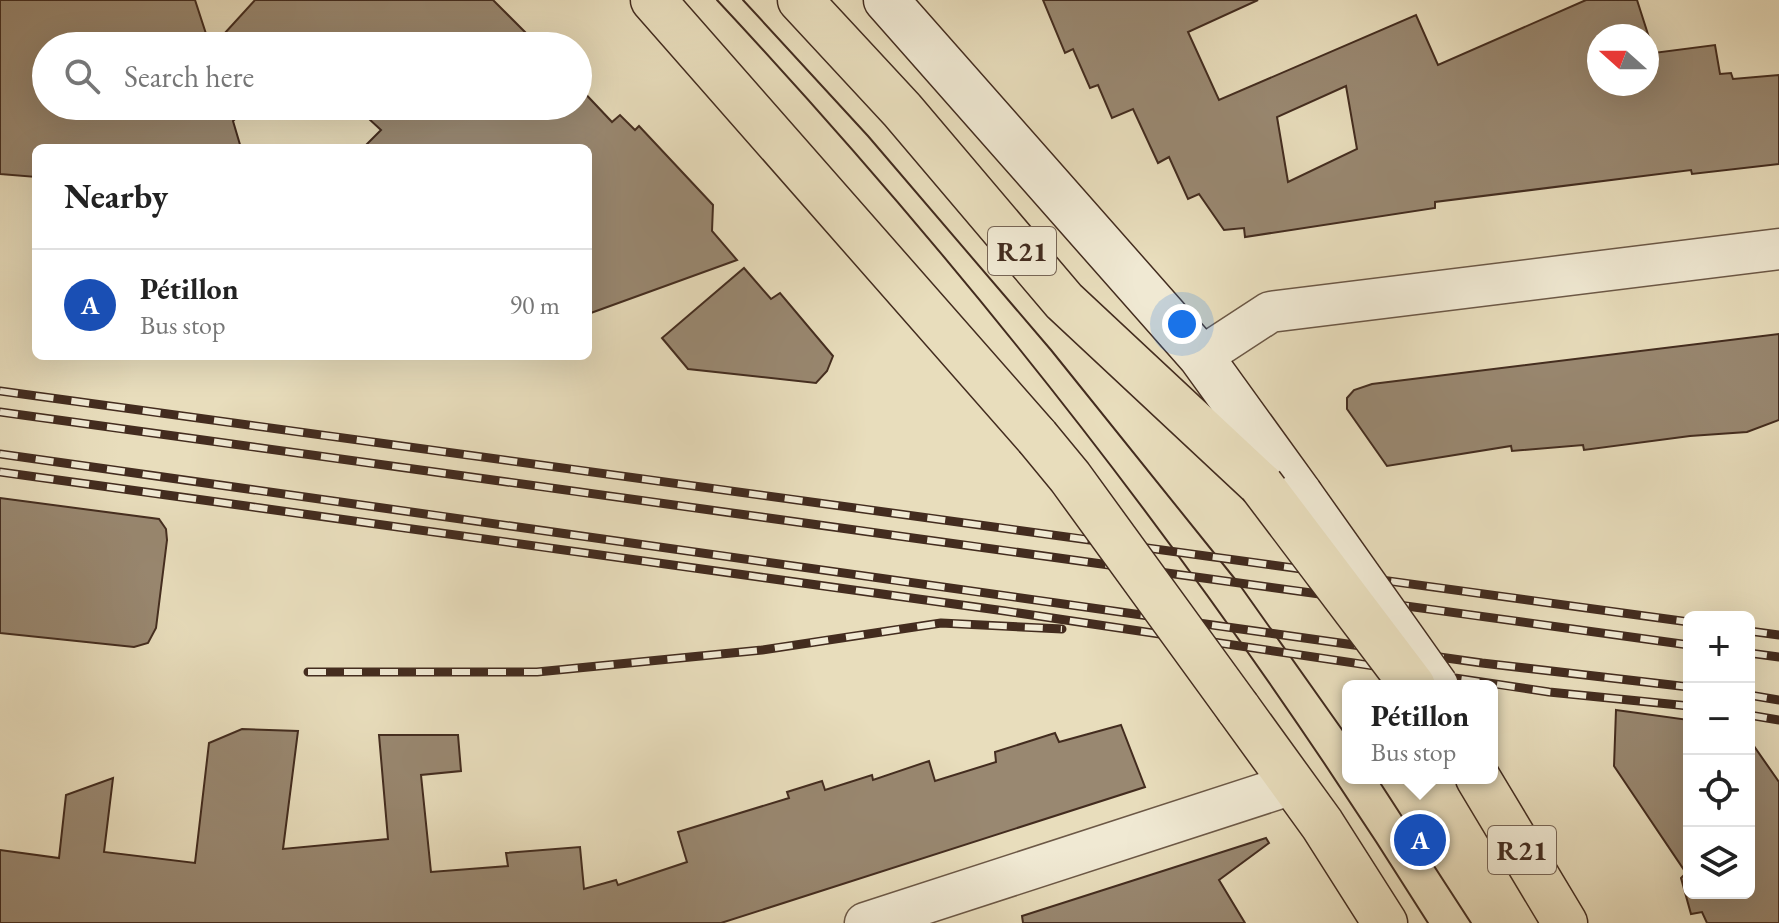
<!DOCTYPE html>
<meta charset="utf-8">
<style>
:root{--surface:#fff;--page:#f2f2f2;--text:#222;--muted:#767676;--line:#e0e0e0;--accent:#8f2418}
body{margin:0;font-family:"EB Garamond",serif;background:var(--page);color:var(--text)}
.controls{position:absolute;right:24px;bottom:24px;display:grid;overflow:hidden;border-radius:12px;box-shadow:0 8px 32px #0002}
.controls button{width:72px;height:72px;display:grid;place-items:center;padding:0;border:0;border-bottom:2px solid var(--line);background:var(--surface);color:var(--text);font:40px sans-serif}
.compass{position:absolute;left:1587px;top:24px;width:72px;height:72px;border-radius:50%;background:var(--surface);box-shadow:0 8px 32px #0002;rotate:291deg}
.you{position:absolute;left:1182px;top:324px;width:28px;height:28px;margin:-20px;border:6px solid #fff;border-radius:50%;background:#1a73e8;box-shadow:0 0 0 12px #1a73e833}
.badge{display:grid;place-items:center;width:52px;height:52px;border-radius:50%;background:var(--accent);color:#fff;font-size:26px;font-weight:700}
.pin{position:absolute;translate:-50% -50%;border:4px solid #fff;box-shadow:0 2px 8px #0006}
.popup{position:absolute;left:1342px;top:680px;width:156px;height:104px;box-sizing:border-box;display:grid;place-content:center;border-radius:12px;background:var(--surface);filter:drop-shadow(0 2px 6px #0005);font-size:26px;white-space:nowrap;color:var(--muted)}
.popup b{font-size:30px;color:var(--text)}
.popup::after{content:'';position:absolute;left:50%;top:100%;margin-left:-16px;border:16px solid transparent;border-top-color:var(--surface)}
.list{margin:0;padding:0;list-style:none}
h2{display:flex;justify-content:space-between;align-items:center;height:104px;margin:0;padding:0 32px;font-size:34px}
h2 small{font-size:26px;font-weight:400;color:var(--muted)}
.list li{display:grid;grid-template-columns:52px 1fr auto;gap:24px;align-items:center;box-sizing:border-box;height:112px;padding:0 32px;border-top:2px solid var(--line)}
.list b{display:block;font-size:30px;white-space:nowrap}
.list p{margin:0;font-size:26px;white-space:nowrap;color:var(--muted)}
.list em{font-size:26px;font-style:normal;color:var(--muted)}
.icon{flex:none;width:44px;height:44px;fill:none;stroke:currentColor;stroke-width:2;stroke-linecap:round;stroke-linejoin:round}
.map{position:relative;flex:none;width:1779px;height:923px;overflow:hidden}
.search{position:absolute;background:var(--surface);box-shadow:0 8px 32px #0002;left:32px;top:32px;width:560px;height:88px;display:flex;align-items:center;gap:20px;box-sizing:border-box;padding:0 28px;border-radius:44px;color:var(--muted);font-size:30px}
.panel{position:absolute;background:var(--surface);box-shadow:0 8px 32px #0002;left:32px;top:144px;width:560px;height:216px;border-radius:12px}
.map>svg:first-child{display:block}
</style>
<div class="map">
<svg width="1779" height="923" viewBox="0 0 1779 923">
<rect width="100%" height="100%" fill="#e8ddbc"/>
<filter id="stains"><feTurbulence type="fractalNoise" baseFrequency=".0025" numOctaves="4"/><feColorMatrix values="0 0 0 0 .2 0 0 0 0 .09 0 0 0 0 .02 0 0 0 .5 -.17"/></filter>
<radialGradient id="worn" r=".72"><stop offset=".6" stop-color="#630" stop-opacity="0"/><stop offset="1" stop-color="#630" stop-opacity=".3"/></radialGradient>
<g fill="#998871" stroke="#432c1f" stroke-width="2" fill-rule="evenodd">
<path d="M0,0h195l15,46h-164v60h202l-15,15 8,27h-205v29l-36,-3z"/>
<path d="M255,0h238l46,46h-326z"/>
<path d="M1043,0h215l-70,32 31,68 197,-85 22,50 148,-65h51l17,53 61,-8 5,29 11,-1 2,6 46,-4v89l-87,10 -1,-4 -256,32v6l-190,29 -1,-9 -20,2 -25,-36 -11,5 -19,-42 -11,6 -25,-54 -21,9 -14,-33 -8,3 -17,-39 -8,4zM1599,36h48v48h-48zM1346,86l11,63 -69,33 -11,-65z"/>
<path d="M578,86l34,36 8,-7 15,15 4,-4 74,79 -1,26 25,29 -149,54v-166h-225l18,-18 -26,-24h223z"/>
<path d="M744,268l27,31 9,-6 53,63 -6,15 -11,12 -128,-14 -26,-31z"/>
<path d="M1779,334v86l-32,12 -57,4 -106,14 -1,-5 -71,6 -1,-5 -124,20 -40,-57v-11l7,-8 18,-6z"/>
<path d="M0,498l159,21 7,10 1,11 -11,88 -8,15 -14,4 -134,-14z"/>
<path d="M1616,710l73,10v173h60v-154l30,43v141h-72l-5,-11 -11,2 -10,-36 5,-5 -72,-107z"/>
<path d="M1121,725l24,62 -424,136h-721v-73l59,8 7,-63 47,-17 -9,74 91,11 14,-120 33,-14 56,2 -15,118 105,-10 -9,-104h79l3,36 -40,4 10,97 77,-6 -2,-13 74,-6 4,42 32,-9 2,5 69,-23 -9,-30 111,-34 -2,-6 35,-11 3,9 47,-15 1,5 56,-19 6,20 61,-19 -1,-10 60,-19 4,9z"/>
<path d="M1266,838l3,5 -50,37 26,43h-222l-1,-7z"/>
</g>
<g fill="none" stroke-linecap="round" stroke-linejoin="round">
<defs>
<g id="street">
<path d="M1201,357l69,-45 509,-63"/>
<path d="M865,923l428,-139"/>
</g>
<path id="secondary" d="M886,0l315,357 99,137"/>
<g id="primary">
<path d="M653,0l384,437"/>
<path d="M800,0l102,110 162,191 197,184"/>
<path d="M1238,708l84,116 63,99"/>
<path d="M1478,778l87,145"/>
</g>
</defs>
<use href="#street" stroke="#6c5846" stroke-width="43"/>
<use href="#secondary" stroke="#432c1f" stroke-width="47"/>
<use href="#primary" stroke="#432c1f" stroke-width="47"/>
<use href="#street" stroke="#f0e9d3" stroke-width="40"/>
<use href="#secondary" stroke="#f0e9d3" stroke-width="44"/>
<use href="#primary" stroke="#e8ddbc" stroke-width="44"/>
<g stroke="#432c1f" stroke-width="2">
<path d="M717,0c266,285 504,593 711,923"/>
<path d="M743,0l125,136 183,214 188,234 109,154"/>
<path d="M1377,778l94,145"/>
</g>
<defs>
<g id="rail">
<path d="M0,391l1689,231"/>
<path d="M0,412l1689,233"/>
<path d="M0,454l1482,209 207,24"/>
<path d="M0,472l1005,139 544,81 140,14"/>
<path d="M1749,631l30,4"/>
<path d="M1749,653l30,4"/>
<path d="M308,672h229l225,-22 179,-27 121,6"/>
<path d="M1749,695l30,5"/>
<path d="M1749,715l30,5"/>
</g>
</defs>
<use href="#rail" stroke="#432c1f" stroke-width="9"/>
<use href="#rail" stroke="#f0e9d3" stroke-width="6" stroke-dasharray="18" stroke-linecap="butt"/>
<defs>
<path id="secondary-bridge" d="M1300,494l136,192"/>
<g id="primary-bridge">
<path d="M1037,437l33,40 168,231"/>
<path d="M1261,485l152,201"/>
</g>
</defs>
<use href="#secondary-bridge" stroke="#432c1f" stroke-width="47" stroke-linecap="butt"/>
<use href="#primary-bridge" stroke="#432c1f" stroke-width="47" stroke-linecap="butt"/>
<use href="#secondary-bridge" stroke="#f0e9d3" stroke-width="44"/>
<use href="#primary-bridge" stroke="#e8ddbc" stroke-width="44"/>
</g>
<g text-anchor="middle" stroke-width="8" stroke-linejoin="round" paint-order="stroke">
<g fill="#f0e9d3" stroke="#776555" stroke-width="2">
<rect x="988" y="227" width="68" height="48" rx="6"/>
<rect x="1488" y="826" width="68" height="48" rx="6"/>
</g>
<g font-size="28" font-weight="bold" fill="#432c1f">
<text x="1022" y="261">R21</text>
<text x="1522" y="860">R21</text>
</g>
</g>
<rect width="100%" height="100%" filter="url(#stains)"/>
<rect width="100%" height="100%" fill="url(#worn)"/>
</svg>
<div class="controls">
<button>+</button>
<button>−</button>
<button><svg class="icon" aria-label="locate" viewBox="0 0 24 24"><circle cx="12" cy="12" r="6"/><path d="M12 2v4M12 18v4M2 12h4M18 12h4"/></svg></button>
<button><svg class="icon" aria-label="layers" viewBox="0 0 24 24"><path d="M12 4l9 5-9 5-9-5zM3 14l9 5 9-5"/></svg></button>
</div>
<svg class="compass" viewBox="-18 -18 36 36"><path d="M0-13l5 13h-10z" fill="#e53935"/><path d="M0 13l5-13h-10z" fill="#767676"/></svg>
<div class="you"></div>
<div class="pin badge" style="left:1420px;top:840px;background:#1a4fb4">A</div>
<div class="popup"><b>Pétillon</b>Bus stop</div>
<div class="search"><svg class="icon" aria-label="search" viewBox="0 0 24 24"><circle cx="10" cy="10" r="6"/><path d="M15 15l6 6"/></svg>Search here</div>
<section class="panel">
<h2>Nearby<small></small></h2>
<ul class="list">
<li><span class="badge" style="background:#1a4fb4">A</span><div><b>Pétillon</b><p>Bus stop</p></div><em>90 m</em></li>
</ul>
</section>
</div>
